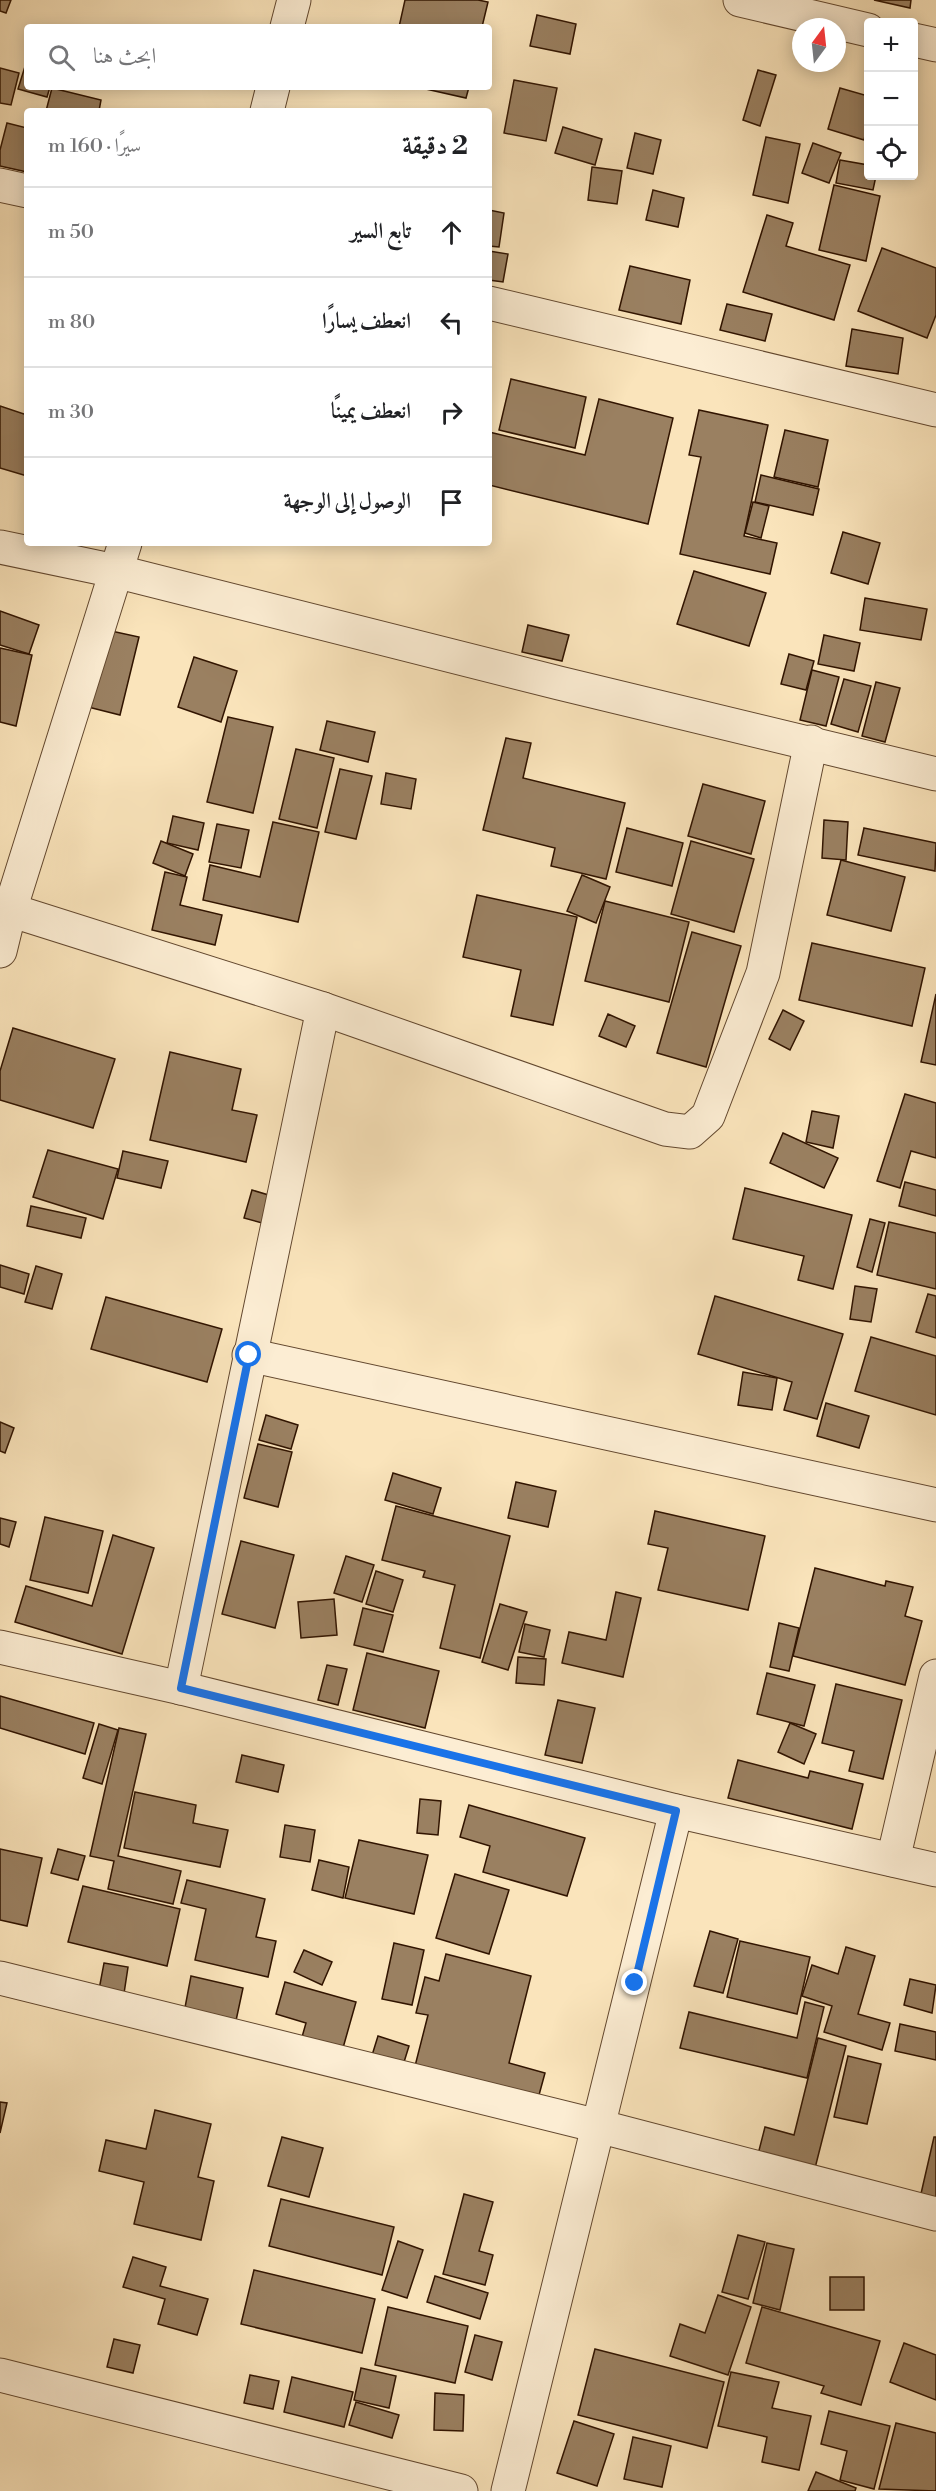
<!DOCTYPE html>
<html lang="ar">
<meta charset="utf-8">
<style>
:root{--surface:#fff;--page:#f2f2f2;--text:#202124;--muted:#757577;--line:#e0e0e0}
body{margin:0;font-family:"Libre Bodoni",Amiri,serif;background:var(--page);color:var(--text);direction:rtl}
.controls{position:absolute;right:18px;top:18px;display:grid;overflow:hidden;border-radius:6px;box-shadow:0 3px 15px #0003}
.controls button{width:54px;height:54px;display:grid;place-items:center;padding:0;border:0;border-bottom:2px solid var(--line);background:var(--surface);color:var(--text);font:30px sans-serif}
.compass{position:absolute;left:792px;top:18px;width:54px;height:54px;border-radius:50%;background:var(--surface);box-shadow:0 3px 15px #0003;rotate:15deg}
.stop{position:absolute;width:18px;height:18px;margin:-14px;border:4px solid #1a73e8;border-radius:50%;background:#fff}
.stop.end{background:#1a73e8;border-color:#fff;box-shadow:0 2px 6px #0008}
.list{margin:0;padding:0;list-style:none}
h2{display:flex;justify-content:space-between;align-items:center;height:78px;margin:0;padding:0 24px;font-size:26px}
h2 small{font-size:20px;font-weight:400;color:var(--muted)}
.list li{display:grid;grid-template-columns:39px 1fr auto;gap:18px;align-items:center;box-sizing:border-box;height:90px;padding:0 24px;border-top:2px solid var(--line)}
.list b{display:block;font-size:22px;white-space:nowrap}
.list em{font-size:20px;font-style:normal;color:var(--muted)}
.icon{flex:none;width:33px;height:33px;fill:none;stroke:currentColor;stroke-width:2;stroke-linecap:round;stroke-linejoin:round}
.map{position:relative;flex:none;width:936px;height:2491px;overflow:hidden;direction:ltr}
.search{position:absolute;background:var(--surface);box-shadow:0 3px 15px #0003;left:24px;top:24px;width:468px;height:66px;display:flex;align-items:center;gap:15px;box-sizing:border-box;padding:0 21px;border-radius:6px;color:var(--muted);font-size:22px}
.panel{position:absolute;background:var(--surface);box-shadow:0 3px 15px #0003;left:24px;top:108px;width:468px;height:438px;border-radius:6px;direction:rtl}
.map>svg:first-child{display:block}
</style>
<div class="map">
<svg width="936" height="2491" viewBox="0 0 936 2491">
<rect width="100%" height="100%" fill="#fae4bb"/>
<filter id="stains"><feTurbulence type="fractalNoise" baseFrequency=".00333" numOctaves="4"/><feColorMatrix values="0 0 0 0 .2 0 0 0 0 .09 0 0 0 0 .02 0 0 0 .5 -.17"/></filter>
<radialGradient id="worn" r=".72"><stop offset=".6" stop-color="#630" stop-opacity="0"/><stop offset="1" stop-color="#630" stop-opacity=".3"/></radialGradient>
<g fill="#9a8061" stroke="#311400" stroke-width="1.5">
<path d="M0,0h11l-5,13 -6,-2z"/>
<path d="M405,0h73l10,2 -6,25h-83z"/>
<path d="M874,0h37l-1,8z"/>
<path d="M537,15l39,9 -6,30 -40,-8z"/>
<path d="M27,60v27h23l-3,10 -29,-8z"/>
<path d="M0,68l19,5 -8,32 -11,-2z"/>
<path d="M758,70l18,5 -16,51 -17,-6z"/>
<path d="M514,80l43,8 -11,53 -42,-8z"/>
<path d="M417,87h52l-3,11z"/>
<path d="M52,88l49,12 -2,11h-53z"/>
<path d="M840,88l28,8v28l-4,16 -36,-11z"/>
<path d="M7,123l20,5v44l-27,-6v-16z"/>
<path d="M563,127l39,12 -7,26 -40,-12z"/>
<path d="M635,133l26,7 -8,34 -26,-6z"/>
<path d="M766,137l34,7 -12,59 -35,-8z"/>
<path d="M813,143l28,10 -12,30 -27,-10z"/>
<path d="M840,160l28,5v11h8l-3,14 -37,-7z"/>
<path d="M592,167l30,4 -5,33 -29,-4z"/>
<path d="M834,185l46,11 -14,65 -47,-11z"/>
<path d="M653,190l31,8 -6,29 -32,-7z"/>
<path d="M489,210l15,3 -5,34 -10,-1z"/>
<path d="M767,215l26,8 -7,23 64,19 -16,55 -91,-28z"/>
<path d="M882,248l54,20v47l-9,23 -69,-27z"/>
<path d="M489,251l19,3 -5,28 -14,-2z"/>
<path d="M630,266l60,14 -9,44 -62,-14z"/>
<path d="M727,304l45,10 -7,27 -45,-11z"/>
<path d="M852,329l51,9 -5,36 -52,-8z"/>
<path d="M511,379l75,18 -11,51 -76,-18z"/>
<path d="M599,399l74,19 -25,106 -159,-39v-53l96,23z"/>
<path d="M0,406l27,9v61l-27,-8z"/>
<path d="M699,410l69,15 -24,111 33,7 -7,31 -90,-20 21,-97 -12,-2z"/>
<path d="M785,430l43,10 -10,47 -44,-10z"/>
<path d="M761,475l58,14 -6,26 -58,-13z"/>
<path d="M753,502l16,4 -8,32 -16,-5z"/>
<path d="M843,532l37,11 -12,41 -37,-11z"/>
<path d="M694,571l72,22 -17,53 -72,-22z"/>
<path d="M865,598l62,11 -6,31 -61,-10z"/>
<path d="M0,611l39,14 -10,29 -29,-9z"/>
<path d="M528,625l41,10 -7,26 -40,-9z"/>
<path d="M102,629l37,8 -19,78 -36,-9z"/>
<path d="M824,635l36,8 -6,28 -36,-7z"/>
<path d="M0,648l32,7 -16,71 -16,-4z"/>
<path d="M789,654l25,7 -8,29 -25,-6z"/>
<path d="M194,657l43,14 -16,51 -43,-15z"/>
<path d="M812,670l27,7 -13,49 -26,-6z"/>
<path d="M844,679l27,7 -13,46 -27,-8z"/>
<path d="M876,682l24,6 -15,54 -23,-6z"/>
<path d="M228,717l45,10 -20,86 -46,-11z"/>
<path d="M327,721l48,11 -7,30 -48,-12z"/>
<path d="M506,738l25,5 -8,35 102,25 -19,76 -55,-13 4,-18 -72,-18z"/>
<path d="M296,749l38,9 -17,70 -38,-9z"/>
<path d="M340,769l32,7 -16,63 -31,-7z"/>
<path d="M386,773l30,6 -5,30 -30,-5z"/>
<path d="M703,784l62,17 -14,53 -63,-18z"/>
<path d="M173,816l31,7 -6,27 -31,-7z"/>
<path d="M824,820l24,2 -2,38 -24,-2z"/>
<path d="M273,822l46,10 -21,90 -95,-22 7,-35 50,12z"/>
<path d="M217,824l32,6 -8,38 -32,-6z"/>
<path d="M627,828l56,15 -11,43 -56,-14z"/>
<path d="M864,828l72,15 -1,28 -77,-16z"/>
<path d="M161,841l32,13 -8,22 -32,-13z"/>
<path d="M691,841l63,18 -20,73 -63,-18z"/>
<path d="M841,860l64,17 -14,54 -64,-16z"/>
<path d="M165,872l22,5 -7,28 42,10 -7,30 -63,-15z"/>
<path d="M582,875l28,12 -14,36 -29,-12z"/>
<path d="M477,895l100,22 -24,108 -42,-9 10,-46 -58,-13z"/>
<path d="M605,901l84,21 -20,80 -84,-21z"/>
<path d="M692,932l49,14 -35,121 -49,-14z"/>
<path d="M812,943l113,25 -13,58 -113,-26z"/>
<path d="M936,994v71l-15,-3z"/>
<path d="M783,1010l21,11 -14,29 -21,-11z"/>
<path d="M608,1014l27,12 -9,21 -27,-11z"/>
<path d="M13,1028l102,31 -22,69 -93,-28v-29z"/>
<path d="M170,1052l71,17 -9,41 25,5 -11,47 -96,-22z"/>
<path d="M905,1094l31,9v55l-25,-7 -11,37 -23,-7z"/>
<path d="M812,1111l27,5 -6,32 -27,-6z"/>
<path d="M783,1133l55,25 -14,30 -54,-25z"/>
<path d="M48,1150l70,19 -15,50 -70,-22z"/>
<path d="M123,1151l45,10 -7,27 -44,-10z"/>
<path d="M905,1182l31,8v26l-37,-10z"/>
<path d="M745,1188l107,27 -19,74 -35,-9 6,-24 -71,-17z"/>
<path d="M252,1190l40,12 -8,27 -40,-11z"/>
<path d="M31,1206l55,12 -5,20 -54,-12z"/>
<path d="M870,1219l15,4 -13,49 -15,-5z"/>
<path d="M889,1222l47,11v56l-59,-14z"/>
<path d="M0,1265l29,9 -5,20 -24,-7z"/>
<path d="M36,1266l26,8 -10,35 -27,-7z"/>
<path d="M855,1286l22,3 -6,33 -21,-3z"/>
<path d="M928,1294l8,2v42l-20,-6z"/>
<path d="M715,1296l128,38 -26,85 -33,-9 8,-28 -94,-28z"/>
<path d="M106,1297l116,32 -15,53 -116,-33z"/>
<path d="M871,1337l65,19v59l-81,-24z"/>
<path d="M743,1372l34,6 -5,32 -34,-5z"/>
<path d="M826,1403l43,13 -10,32 -42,-12z"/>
<path d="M266,1415l32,10 -7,24 -32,-9z"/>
<path d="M0,1422l14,6 -9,25 -5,-2z"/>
<path d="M258,1444l34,8 -14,55 -34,-9z"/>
<path d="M393,1473l48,15 -8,26 -48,-14z"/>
<path d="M516,1482l40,9 -8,36 -40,-9z"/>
<path d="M396,1506l114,30 -30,122 -40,-10 15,-63 -32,-8 2,-6 -43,-11z"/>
<path d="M655,1511l110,25 -17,74 -90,-20 10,-42 -20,-4z"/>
<path d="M45,1517l58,14 -15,62 -58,-13z"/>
<path d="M0,1518l16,4 -7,25 -9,-3z"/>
<path d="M113,1535l41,13 -32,106 -107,-32 11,-36 66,20z"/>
<path d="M241,1541l53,14 -19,73 -53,-14z"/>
<path d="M346,1556l28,9 -12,37 -28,-9z"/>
<path d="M815,1568l70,18 1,-5 27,6 -8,29 17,5 -17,64 -112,-29z"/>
<path d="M376,1571l27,9 -10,32 -27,-8z"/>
<path d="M616,1592l25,6 -18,79 -61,-14 7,-31 37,8z"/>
<path d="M334,1599l3,36 -36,3 -3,-36z"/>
<path d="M500,1604l27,8 -19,58 -26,-8z"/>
<path d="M363,1608l30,7 -10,37 -29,-7z"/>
<path d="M779,1623l20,5 -10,43 -19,-4z"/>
<path d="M525,1624l25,6 -6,27 -25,-5z"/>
<path d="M367,1653l72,18 -14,57 -72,-18z"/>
<path d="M518,1657l28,2 -2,26 -28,-2z"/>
<path d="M327,1665l20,4 -9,36 -20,-5z"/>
<path d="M767,1673l48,12 -11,41 -47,-12z"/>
<path d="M836,1684l66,16 -19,79 -34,-8 5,-20 -32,-8z"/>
<path d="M0,1696l94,27 -9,31 -85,-26z"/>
<path d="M558,1700l37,8 -13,55 -37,-8z"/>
<path d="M790,1723l26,11 -12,30 -26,-12z"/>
<path d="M99,1724l19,6 -16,54 -19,-6z"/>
<path d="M119,1728l27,6 -28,122 63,15 -8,33 -65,-15 6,-28 -24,-5z"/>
<path d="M242,1755l42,10 -6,27 -42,-10z"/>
<path d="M738,1760l70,18 2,-7 53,13 -11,45 -124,-31z"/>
<path d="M135,1792l61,13 -3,18 35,7 -8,37 -96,-19z"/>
<path d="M420,1799l21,2 -3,34 -21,-2z"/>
<path d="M469,1805l116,33 -18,58 -84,-24 7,-26 -30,-9z"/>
<path d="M285,1825l30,5 -5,32 -30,-5z"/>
<path d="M359,1840l69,15 -14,59 -69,-16z"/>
<path d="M0,1849l42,9 -15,68 -27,-6z"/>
<path d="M58,1849l27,7 -7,24 -27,-7z"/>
<path d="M319,1860l30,7 -6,31 -31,-8z"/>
<path d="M455,1874l54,16 -20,64 -53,-16z"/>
<path d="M187,1880l78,19 -9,38 20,4 -8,36 -73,-17 11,-51 -25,-6z"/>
<path d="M83,1886l97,23 -13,57 -99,-24z"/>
<path d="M710,1931l28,8 -15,54 -29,-7z"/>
<path d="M740,1941l70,16 -13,57 -70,-17z"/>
<path d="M394,1943l30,7 -12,55 -30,-6z"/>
<path d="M846,1947l29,9 -17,58 32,9 -8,27 -58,-18 8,-26 -30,-10 10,-31 26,9z"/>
<path d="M304,1950l28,12 -10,23 -28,-13z"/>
<path d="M446,1954l85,22 -22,87 36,10 -9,33 -123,-32 15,-59 -12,-2 9,-36 14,4z"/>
<path d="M104,1963l24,4 -5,33 -25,-5z"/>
<path d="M191,1976l52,12 -9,42 -51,-12z"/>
<path d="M910,1979l26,6 -4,28 -28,-8z"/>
<path d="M285,1982l71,20 -15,53 -41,-11 6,-21 -30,-9z"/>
<path d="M805,2002l19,5 -17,71 -127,-30 9,-36 108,26z"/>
<path d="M900,2024l36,8v28l-41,-9z"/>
<path d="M378,2036l31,10 -9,29 -31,-10z"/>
<path d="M818,2038l28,8 -33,130 -57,-14 9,-35 29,8z"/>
<path d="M848,2056l33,8 -14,60 -33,-7z"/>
<path d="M0,2102l7,1 -7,30z"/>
<path d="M155,2110l56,14 -13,53 16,4 -13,59 -67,-16 10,-42 -45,-11 7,-31 40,9z"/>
<path d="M282,2137l41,11 -14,49 -41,-11z"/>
<path d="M934,2137h2v65l-16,-4z"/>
<path d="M464,2194l29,8 -14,49 14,4 -8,30 -42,-11z"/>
<path d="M281,2199l113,28 -12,48 -113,-29z"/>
<path d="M738,2235l27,7 -17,57 -26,-7z"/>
<path d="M398,2241l25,9 -16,48 -25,-8z"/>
<path d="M767,2243l27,6 -14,61 -27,-7z"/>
<path d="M133,2257l33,10 -6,19 48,13 -11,36 -39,-11 7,-25 -42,-12z"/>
<path d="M254,2270l121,29 -13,54 -121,-29z"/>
<path d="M435,2276l53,17 -8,26 -53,-17z"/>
<rect x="830" y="2277" width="34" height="33"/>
<path d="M718,2295l33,12 -23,68 -58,-19 10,-32 25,9z"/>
<path d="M388,2307l80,19 -13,57 -80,-18z"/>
<path d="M762,2307l118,34 -19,64 -40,-12 3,-7 -78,-23z"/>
<path d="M475,2335l27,7 -10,38 -27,-8z"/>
<path d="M114,2339l26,6 -7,28 -26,-6z"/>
<path d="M904,2343l32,12v45l-46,-18z"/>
<path d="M595,2349l129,33 -17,66 -129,-33z"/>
<path d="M361,2368l35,8 -7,32 -35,-8z"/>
<path d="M731,2372l48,10 -7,26 39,8 -12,54 -37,-8 5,-25 -49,-11z"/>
<path d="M250,2375l29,6 -6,28 -29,-6z"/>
<path d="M292,2377l61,15 -9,35 -60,-15z"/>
<path d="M435,2393l29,2 -1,36 -29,-1z"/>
<path d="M356,2402l43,13 -7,23 -43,-13z"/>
<path d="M829,2411l61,15 -16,63 -34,-9 7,-29 -26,-7z"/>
<path d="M574,2421l40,13 -17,52 -40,-13z"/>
<path d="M896,2423l40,10v58l-57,-2z"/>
<path d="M633,2437l38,9 -9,41 -38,-8z"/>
<path d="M816,2472l40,16 -1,3h-47z"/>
</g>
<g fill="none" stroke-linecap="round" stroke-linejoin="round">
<defs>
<g id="minor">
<path d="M740,0l128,30"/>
<path d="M287,27l7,-27"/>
<path d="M914,40l22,5"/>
<path d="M267,111l6,-24"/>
<path d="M0,185l27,6"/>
<path d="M489,303l447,107"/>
<path d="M0,547l115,24 444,112 377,91"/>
<path d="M10,910l313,99 342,120 25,3 18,-16 55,-143 48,-231"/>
<path d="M0,951l10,-41 115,-367"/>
<path d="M249,1355l687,150"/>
<path d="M0,1647l181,41 495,123 260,59"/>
<path d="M181,1688l142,-679"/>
<path d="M893,1860l43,-184"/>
<path d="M0,1978l598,148 338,88"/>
<path d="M0,2375l461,116"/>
<path d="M508,2491l168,-680"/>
</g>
</defs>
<use href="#minor" stroke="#63482f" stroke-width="35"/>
<use href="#minor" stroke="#fcedd3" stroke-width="33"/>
</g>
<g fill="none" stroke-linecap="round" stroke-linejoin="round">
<path stroke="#1a73e8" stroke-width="8" d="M249,1355l-68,333 495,123 -41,172"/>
</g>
<rect width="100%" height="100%" filter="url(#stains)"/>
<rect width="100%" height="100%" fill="url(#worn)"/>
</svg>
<div class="controls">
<button>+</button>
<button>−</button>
<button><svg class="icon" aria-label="locate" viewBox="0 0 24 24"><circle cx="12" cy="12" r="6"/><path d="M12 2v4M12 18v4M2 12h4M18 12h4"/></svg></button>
</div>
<svg class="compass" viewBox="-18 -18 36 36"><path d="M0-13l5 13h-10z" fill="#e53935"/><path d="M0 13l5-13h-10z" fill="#757577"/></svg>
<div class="stop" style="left:249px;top:1355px"></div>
<div class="stop end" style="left:635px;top:1983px"></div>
<div class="search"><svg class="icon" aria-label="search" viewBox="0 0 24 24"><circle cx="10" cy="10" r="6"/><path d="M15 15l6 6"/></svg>ابحث هنا</div>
<section class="panel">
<h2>2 دقيقة<small>سيرًا · 160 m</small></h2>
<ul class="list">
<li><svg class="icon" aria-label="ahead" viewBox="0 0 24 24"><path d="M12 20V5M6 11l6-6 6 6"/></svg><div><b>تابع السير</b></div><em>50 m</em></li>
<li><svg class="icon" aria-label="left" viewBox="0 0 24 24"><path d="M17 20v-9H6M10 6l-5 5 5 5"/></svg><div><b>انعطف يسارًا</b></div><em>80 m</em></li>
<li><svg class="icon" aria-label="right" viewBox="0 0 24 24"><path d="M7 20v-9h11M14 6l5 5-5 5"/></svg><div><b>انعطف يمينًا</b></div><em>30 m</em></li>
<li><svg class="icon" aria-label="arrive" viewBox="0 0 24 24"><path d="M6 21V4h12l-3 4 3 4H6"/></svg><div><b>الوصول إلى الوجهة</b></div></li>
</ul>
</section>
</div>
